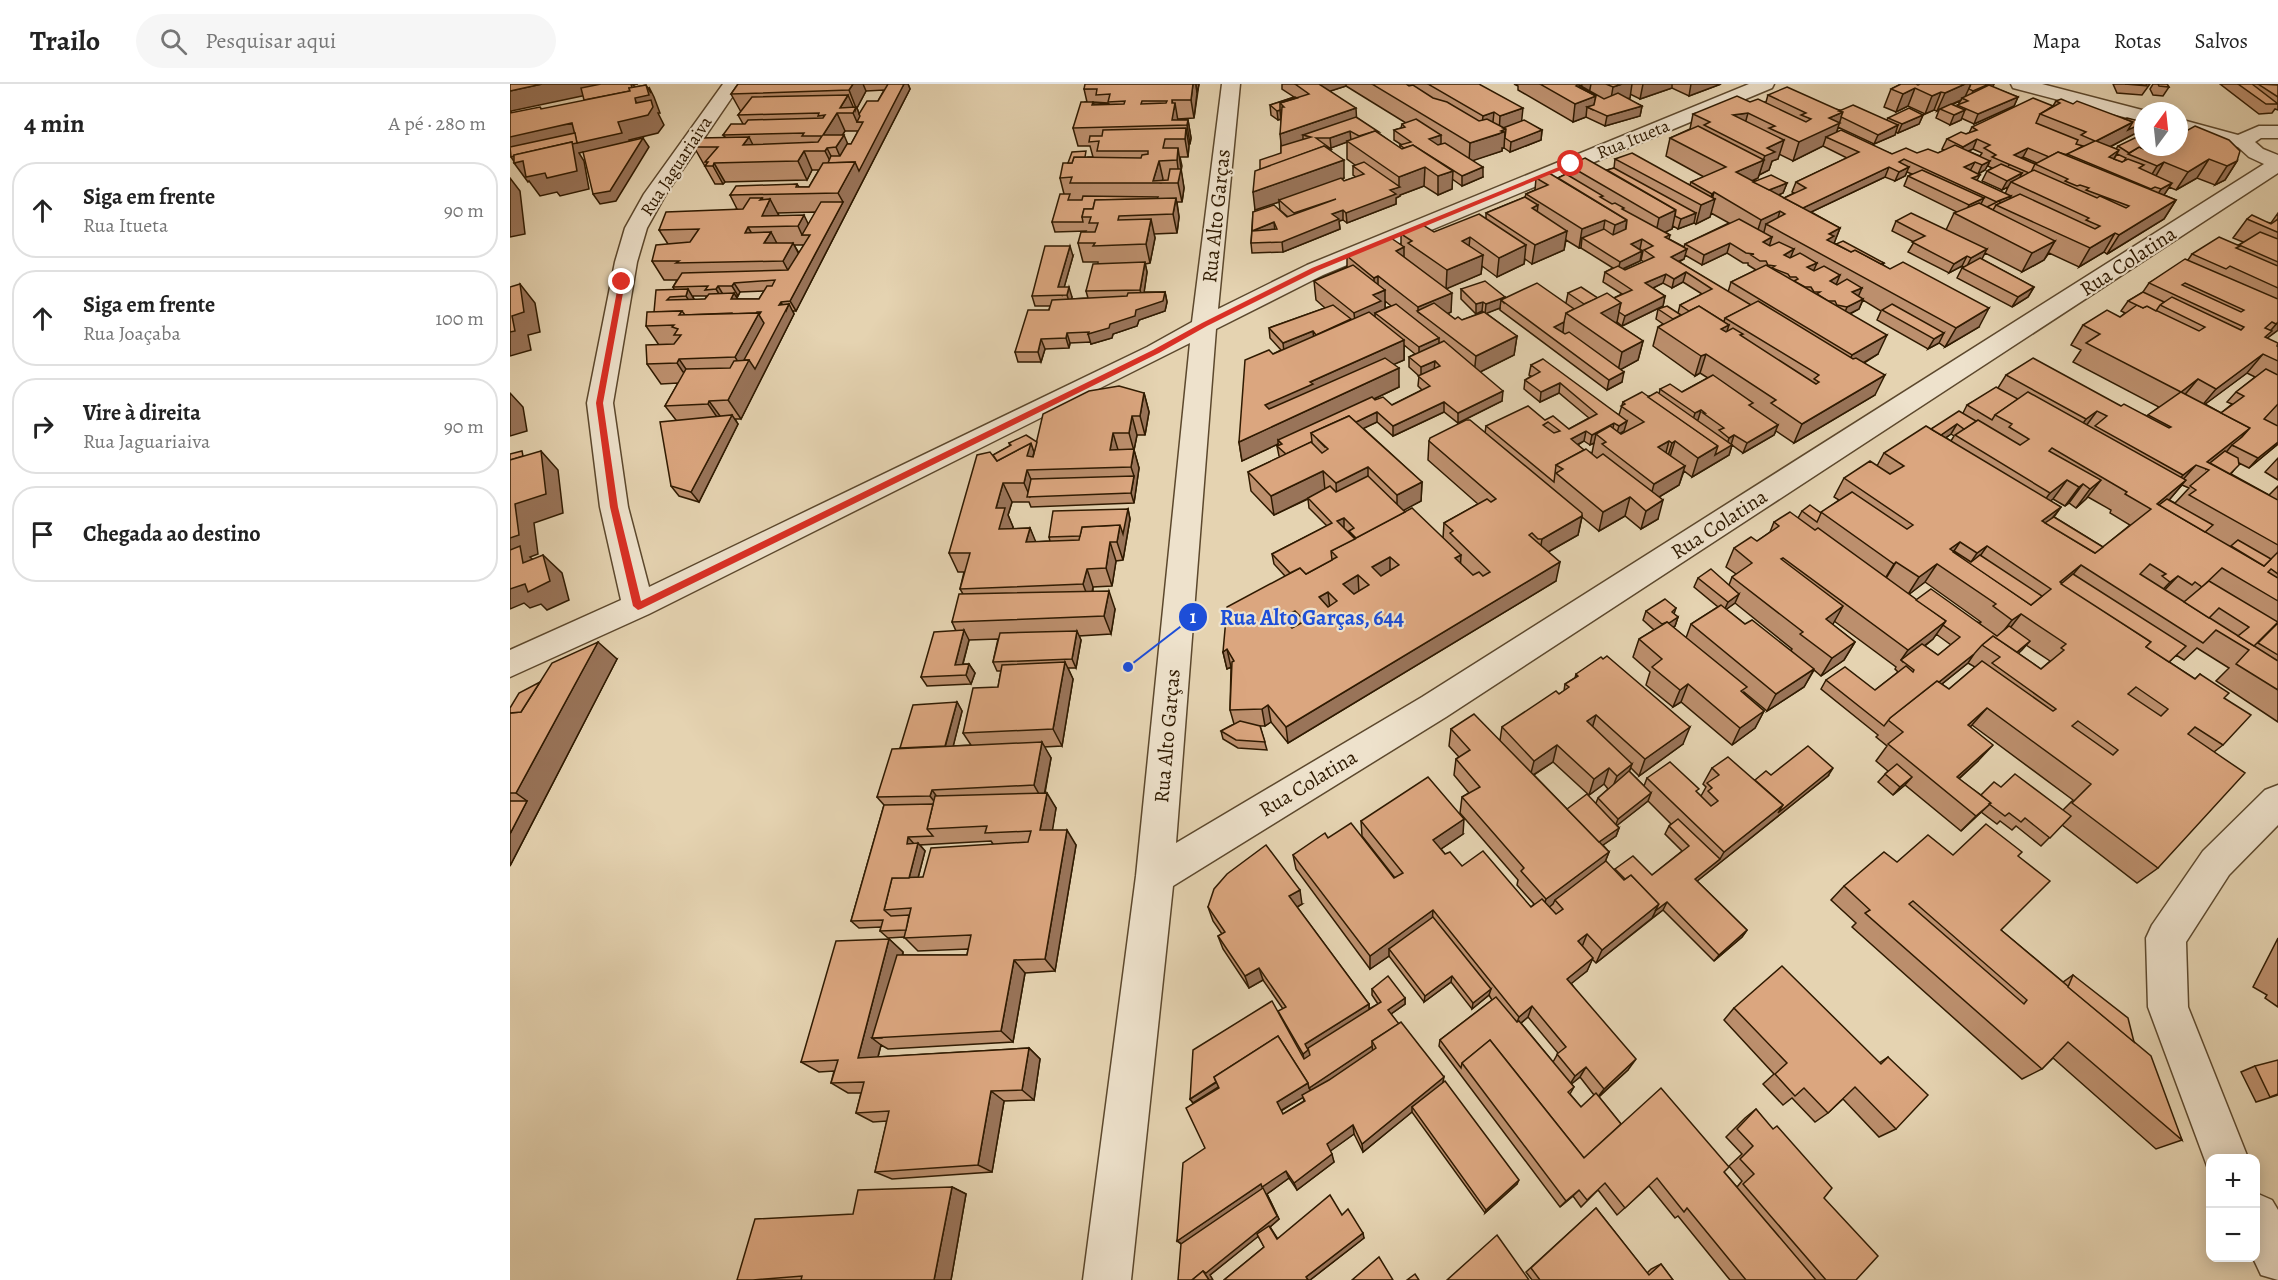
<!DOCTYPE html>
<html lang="pt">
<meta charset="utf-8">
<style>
:root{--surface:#fff;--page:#f6f6f6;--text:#222;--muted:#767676;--line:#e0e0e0}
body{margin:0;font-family:Alegreya,serif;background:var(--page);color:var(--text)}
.controls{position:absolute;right:18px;bottom:18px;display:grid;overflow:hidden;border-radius:12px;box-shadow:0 3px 15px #0003}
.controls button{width:54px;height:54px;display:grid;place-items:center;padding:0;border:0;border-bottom:2px solid var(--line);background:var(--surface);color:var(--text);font:30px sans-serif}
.compass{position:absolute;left:1624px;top:18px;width:54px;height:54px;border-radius:50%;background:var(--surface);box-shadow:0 3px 15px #0003;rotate:15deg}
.stop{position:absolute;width:18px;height:18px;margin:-14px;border:4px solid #d93025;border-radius:50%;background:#fff}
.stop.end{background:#d93025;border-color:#fff;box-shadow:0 2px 6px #0008}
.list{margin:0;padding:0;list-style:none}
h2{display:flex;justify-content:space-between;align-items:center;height:78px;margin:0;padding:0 24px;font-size:26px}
h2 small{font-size:20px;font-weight:400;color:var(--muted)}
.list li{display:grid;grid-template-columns:39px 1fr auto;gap:18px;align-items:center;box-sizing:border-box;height:96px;margin:0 12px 12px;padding:0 12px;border:2px solid var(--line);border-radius:24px}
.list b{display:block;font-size:22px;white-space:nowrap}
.list p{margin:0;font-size:20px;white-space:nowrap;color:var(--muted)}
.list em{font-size:20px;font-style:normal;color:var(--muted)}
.icon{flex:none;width:33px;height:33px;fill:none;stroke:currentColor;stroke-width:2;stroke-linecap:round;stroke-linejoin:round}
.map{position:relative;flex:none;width:1768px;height:1196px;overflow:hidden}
header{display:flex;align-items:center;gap:36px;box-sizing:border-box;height:84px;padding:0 30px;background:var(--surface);border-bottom:2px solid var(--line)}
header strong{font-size:28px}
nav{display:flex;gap:33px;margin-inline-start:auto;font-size:21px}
.search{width:420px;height:54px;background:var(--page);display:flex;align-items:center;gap:15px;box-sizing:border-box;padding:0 21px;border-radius:33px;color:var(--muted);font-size:22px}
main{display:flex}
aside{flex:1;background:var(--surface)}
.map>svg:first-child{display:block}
</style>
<header>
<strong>Trailo</strong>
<div class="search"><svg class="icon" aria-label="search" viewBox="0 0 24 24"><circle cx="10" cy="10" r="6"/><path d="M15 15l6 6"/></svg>Pesquisar aqui</div>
<nav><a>Mapa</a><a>Rotas</a><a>Salvos</a></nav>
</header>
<main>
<aside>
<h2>4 min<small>A pé · 280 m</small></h2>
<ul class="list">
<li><svg class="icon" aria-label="ahead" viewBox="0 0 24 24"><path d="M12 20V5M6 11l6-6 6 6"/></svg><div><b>Siga em frente</b><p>Rua Itueta</p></div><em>90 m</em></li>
<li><svg class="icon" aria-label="ahead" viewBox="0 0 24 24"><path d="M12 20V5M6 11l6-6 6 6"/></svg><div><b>Siga em frente</b><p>Rua Joaçaba</p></div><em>100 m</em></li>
<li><svg class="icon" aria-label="right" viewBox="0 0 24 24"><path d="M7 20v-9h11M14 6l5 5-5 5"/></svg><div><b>Vire à direita</b><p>Rua Jaguariaiva</p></div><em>90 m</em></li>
<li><svg class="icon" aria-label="arrive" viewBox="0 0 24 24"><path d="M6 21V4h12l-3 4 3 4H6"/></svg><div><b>Chegada ao destino</b></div></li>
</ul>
</aside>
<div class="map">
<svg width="1768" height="1196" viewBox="0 0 1768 1196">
<rect width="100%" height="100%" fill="#e5d3b1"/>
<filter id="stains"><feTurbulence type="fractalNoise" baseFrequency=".00333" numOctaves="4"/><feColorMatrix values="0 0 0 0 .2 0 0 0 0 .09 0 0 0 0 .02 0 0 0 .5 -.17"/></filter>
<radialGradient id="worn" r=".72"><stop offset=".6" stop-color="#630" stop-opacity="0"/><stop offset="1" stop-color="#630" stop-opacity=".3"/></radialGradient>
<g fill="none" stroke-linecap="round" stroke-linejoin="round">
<defs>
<g id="street">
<path d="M213,0h18l-75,110 -19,34 -10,34 -24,141 15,104 21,80 498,-240 45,-25 30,-238h18l-22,225 89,-44 442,-181h25l-2,4 -449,187 -107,54 -40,514 246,-146 842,-533 -15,-7 -11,-10 -59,-16v-12l59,16 21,-9h19v12h-17l-6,4 8,7 15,6v18l-832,544 -273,169 -42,394h-48l53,-404 54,-533 -541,271 -139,63v-27l111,-50 -21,-93 -13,-104 28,-141 10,-34 19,-34z"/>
<path d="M1501,0h31l104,27h-3v11l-130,-34z"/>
<path d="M1768,701v40l-49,50 -43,67 2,65 60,151h-38v16l-62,-167 -2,-69 6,-13 51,-74 62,-61z"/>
<path d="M1746,1109l16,7 6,10v70l-17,-5 -8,-17h3z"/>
</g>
</defs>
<use href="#street" stroke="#5c482d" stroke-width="3"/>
<use href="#street" fill="#eee2cc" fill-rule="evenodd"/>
</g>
<g fill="#bc8f6d" stroke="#2f1a01" stroke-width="1.5" fill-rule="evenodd">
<path d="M228,0h170l2,5 -114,222h-3l1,3 -53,105h-6l3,5 -39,78 -20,-6 -8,-10 5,-66 -11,-14 13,-23 -17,1 -14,-20 12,-19 -13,-19 8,-14 20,-23 -1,-2 4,-7h-13l-12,-19 16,-17 -9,-14 78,-21 -7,-14 67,-11 2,3h10l10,-17h-7l-5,10 -82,2 -2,2h-8l-21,-37 31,-10 -2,-2 20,-11 -5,-9 3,-3 -10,-18zM374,6l-6,11 -19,13 -2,-6 9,-17zM335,47h13l-7,13h-4l-5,-9zM306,128l-8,13 -29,-9 -1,-3zM284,161h10l-5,8zM254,207l-5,8h-21l-2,-3h2l2,-4zM183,212h14l-2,3 -11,1z"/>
<path d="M689,0l-5,34 -16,1v1h10l3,18 -1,6h-1l-1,13h-8l2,9 -1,5 3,17 -2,14h-5l2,15 -2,16 -23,1 1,4 -5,25 -5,1 2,8 -3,20h21l2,10 -2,9 -26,9 -2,6 -24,8 -1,4 -21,6v-2l-21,1 -1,5 -24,1 -4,13h-23l-3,-10 34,-42 1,-4h-15l-3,-10 41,-40 -9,31 8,10 -1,2 17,-1 -2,-7 12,-27v-2h-15l-5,-19 8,-12 -31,1 -3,-10 12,-28 -4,-16 8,-15 20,-6h5l-3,-11h-12l-5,-18 12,-26h2l-3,-13z"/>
<path d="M772,0h197l42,37 21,9 -1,10 -31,12 -6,-4h-2v3l-29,9 10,17 -21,9 -10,-7v10l-14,6 -14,-9 -24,9v1l-4,2v6l-49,19 -4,-3 -4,1 1,8 -57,23 -31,1 -1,-10 2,-31 35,5 -8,-7 -1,-8 -24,8 5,-40 21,-17v-34l-3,1 -7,-5 -1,-10 24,-8 -12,-8zM836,2l60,37 -4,1 -1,4 -7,2v10l8,5h-2v3l-44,-31 -26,-26zM837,58v17l8,6 -2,1v9l3,2 -12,4 -2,-2 2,-1 -13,-27v-2l-1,-1z"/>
<path d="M1004,0h207l-32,12 -17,-8 -32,11 -10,-5v4l-2,1 14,7 -2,10 -35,10 -19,-9 -13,5 -55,-32v-4z"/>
<path d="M1391,0h93l-2,3 26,10 -4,9 -40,18 -13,-6v2l-11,5 -14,-7 3,-8 -2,1 -3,-1 -9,4 -17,-8 -12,6 -12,-5 7,-18zM1451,16l-4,7 -5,-2z"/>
<path d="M1603,0h37l-8,11 -25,-2z"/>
<path d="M1643,0h14l2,3 -6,9 -10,-1 -3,-6z"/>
<path d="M1710,0h58v26l-3,-1 -3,4 -13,1z"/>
<path d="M1258,11l119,25 1,-2 35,-3 -4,9 -21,9 -2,-1 -1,3 -21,9 -36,-17 -1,5 55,22 46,-1 7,-3 -3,-1 5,-10 22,-6 3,-6 81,-21 3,-5 17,3 52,15 18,3v2l-5,8 -28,15 6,2 2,-3 25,1 94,14 -12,19 -10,5 -18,-7 -21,12 -7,-3 -5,8 12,5 -12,19 -57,35 -3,-2 -25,15 -30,-14 -5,7 -22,12 -37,-19 -4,6 53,28 -6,10 -16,10 -55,-29 5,-10 2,-1 -2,-1 -13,7 -41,-21 6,-10 -22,-11 4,-10 50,9 8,-17 3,-1 -53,-26 4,-10 4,-2 -5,-2 -2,4 -10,5 -10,-4 -74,35 29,16 -6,15 50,20 -1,2 96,62 -34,20 -6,-4 -11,6 -51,-29 4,-9 -18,-11 -4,9 -9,5 28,40 -14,9 11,32 -81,48 -18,-12 -2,4 -31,18 -11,-8 -3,10 -37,22 -8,-6 -5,14 -20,12 -1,22 -17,10 -16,-13 -26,15 -17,-14 -4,18 -30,17 8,29 -268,162 -17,-21 -6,4h-5l7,24 -29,-2 -15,-9 -2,-8 13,-7 -4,-14 1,-42v-1l-4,2 -4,-17 62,-76 -11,-12 -2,-10 55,-28 -18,-18 -1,-9 -34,16 -23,-24 -3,-19 32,-15 -1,-1 -2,-10 1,-2 -36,17 -3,-19 34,-88 8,-4 -11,-12 -1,-10 56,-20 -9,-8 -2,-19 33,-14v-11l54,-11v-11l33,-2 52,-14v-5l39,-16 1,-3 9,-4 1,-12h22l8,-4 2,-9 39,5 7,-2 1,-9 75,26 1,-3 13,-5 -38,-21 4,-18 20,-9 3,-15 57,-12h16zM1313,62l24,12 -51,24 -4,10 2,1 -10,5 -6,-3 5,-2 4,-10 -35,-2 6,-3 1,-3 10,-5 3,-9 6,-2 1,-5 14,7zM1463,65l9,4 -2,3 -12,-5zM1513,73l14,6 -2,1 -14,-6zM1479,79l-1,3 4,2 -5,3 -5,10 20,9 6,-3 -3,7 -28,-13 1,-7 7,-4zM1201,129l18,10 -44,21 -1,3 -15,-8 1,-4 -5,-3 7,-3 1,-3 5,3 16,-6 2,1 14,-7zM1056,156l13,8h2l32,20 -8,4 -2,10 19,12 -8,4h-16l-30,-5 -2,10 -61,-5 -44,-9v10l15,15 6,-3 1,1 -21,8 -7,-1 -7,-5 3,-2 -4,-24 34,-14 1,-8 15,11 27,-13 1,-5 7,5 32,-14zM1129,165l4,2 -2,9 3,2 -19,8 -2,-1 17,-8 2,-10zM1217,169l16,10h5v2l8,5 -25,12 -3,10 -49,-30 5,-3 1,-4 17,10zM1173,198l19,12 -22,11 -2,8 -20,-4 -2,10 7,5 -5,3 -5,19 42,30 5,-3 8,5 -26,14 -22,-3 -1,5 -36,8 -4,13 -88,-50 -2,10 2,1 -6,4 -1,9 16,13 19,-9 30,25 -20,11 -24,-9 -59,6 -1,7 -56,8 -1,19 50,44 -34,19 -1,15 -40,-28 18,-9 1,-19 -59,-54 14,-6 16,14 51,-24 14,11 44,-22 -22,-29 34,-17 3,-19 -31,-23 14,-5v2l107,80 15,-8 -1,-13 17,-9 5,-19 -27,-18 1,-1 5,4 41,-20 2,-10 -12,-8 10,-5 9,5zM875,217l6,5 -6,2zM894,261l11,9 -6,3v10l10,9 -1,10 4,4 -30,15 -17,-5 -1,-1 25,-12 -5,-23 10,-4zM1074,357l6,4 4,-2 -2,10 -8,-3 -6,-5z"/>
<path d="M1768,129v117l-11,8 10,8h1v98l-29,24 -10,-5 -8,11 38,21 9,-9v236l-62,-41 13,-13 -32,-20 -13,12 -8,-5 -7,7 26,17 5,-5 24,24 -1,47 -9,7 -56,116 -21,15 -75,-58 -21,21 -25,-20 -4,4 -12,-9 -3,3 -16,-12 -20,19 -56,-46 -12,10 -15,-13 10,-11 -12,-10 11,-15 -11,-9 2,-2 -57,-46 5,-9 49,10 23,-18 -3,-3 1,-2 -62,-46 -2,3 23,18 -11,18 -23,16 -7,-6 -10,17 -37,24 -23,-19v2l20,17 -9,17 -23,17 -51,-43 -8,5 -27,-22 4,-13 -17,-15 6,-18 15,-9 -11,-10 3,-9 30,-3 -2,6 4,3 -3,9 -2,1 13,11 5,-14 27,-17 -24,-20 4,-9 31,7 3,-8 4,-3 -10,-7 8,-19 23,-7 13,-9 4,-10 24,-4 4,-7 19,2 18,-13 -5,-3 10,-19 33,-12 7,-13 79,-40 4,-8 31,-17 8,-13 115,31 26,10 12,-9 -86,-45 8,-12 -10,-5 12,-20 37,-8 5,-4 -4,-2 7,-10 15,-9 6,-9 39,-23 4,-6 47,-9 4,-3 -10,-4 14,-19 24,4zM1737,289l8,4 -19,15 -9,10 5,2 -11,9 -16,-9zM1441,350l3,2 -3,5 -5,-3zM1672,401l7,3 -14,15 -6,-3zM1578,413l23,13 -1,3 20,12 -27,22 -49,-30 7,-10 -11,-6 3,-2 12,7 4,-3 7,5zM1415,498l56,40 -1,1 -64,-23 -7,-6zM1225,519l57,46 -1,2 -46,-27 -19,-15zM1426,550l15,11 -13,10 -13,-9 8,-7zM1516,561l24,16 -9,8 -23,-16zM1458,579l7,4 -26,22 -7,-5zM1462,641l101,75 -10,10 -62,-23 -20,8 -22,-16 19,-18 -8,-34z"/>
<path d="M634,309l5,19 -4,23h-8l-3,15 5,18 -5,35 -103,4 -2,-5h-17l-4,13 5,12v2l17,-1 5,14 15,-1 -1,-4 79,-28 2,10 -7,41 -7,1 -4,25 -19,1v4l22,18 -4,25 -32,2 2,4 -5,28h-8l5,11 -11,67 -18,1 7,11 -6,35 11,15 -4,22 24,15 -21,126 -30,2 -12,69 -125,7 -7,-4 -3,12 151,-9 11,11 -6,41 -30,1 -12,71 -100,7 -17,-7 12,-51 -14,1 -17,-9 5,-20h-13l-17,-10 3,-12 -15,1 -18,-10 88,-123 14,13v3h64l1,-6 -50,2 -14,-14 -16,1 -8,-7 1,-4 -22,1 -8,-7 33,-116 -7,-8 23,-49 57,-46 5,9 -9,35 18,-1 -8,-12 35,-46 3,-16h-4l-4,-9 5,-23 -29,1 -6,24h6l6,9 -4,11 -44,2 -6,-9 35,-46 -4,-9 11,-28 -3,-5 4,-17h-6l-9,-19 44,-98 17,-9 -1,-3 28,-1zM481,757l2,3 -70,33 -5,1 7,-27 -5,-6z"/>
<path d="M1768,374v22l-13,-8z"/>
<path d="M107,575l-107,207v-158z"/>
<path d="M1066,590l107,70 -44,32 -8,-8 -2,3 15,15 3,-8 50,15 4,3 5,-9 -3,-3 9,-16 43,12 16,-5 57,1 -131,105 50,49 -5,7 -28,24 -51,-51 -67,53 -4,-4 -5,12 -16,12 57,87 -29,27 22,27 103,48 13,15 5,-6 -13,-15 13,-12 -16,-17 19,-19 11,-9 68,89 32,82h-126l-52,-64 -3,2 -26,-32 -32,29 -19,-25 -17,17 -8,-11 -13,11 -121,-161 1,-6 52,-40 -3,-5 -17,14 -21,-27 -27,20 -35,-46 -19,13 -74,-100 -3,-14 35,-17 67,40 -33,-42 -1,-15 102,13 -22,15 4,5 17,12 69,41 3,-3 -17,-19 1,-5 -58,-67 2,-16 7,-4 -15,-18 2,-16 3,-2 -10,-11 2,-17 49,11 2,-13 57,-33 5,-3 1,-7 10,-6zM1043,678l36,33 15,-11 4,5 -10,9 -2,5 -29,6 -33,-34zM1138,717l23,23 -2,2 -4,8 17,17 -30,24 -37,-6 -1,1 -9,-8 4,-10 -6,-7 13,-9 3,-8 -2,-3zM1018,933l30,36 -5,9 -32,-39zM1070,993l14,18 -13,12 -11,-13 4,-7 -3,-3z"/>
<path d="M1443,771l65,1 -17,74 62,52 10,-7 61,67 48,98 -26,9 -103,-91 -11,11 -20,10 -170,-152 4,-4 -25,-23 13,-14 53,-24z"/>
<path d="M792,820l-5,3 72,97v5l9,-5 -6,-9v-6l33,9v6l-14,10 126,170 -32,29 -73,-101 -49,40 -9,-18 -24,17 4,11 -37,28 -8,-12 -22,16 12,25 -9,8 7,12 65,-24 22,23 -54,42h-86l40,-33 -6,-11 -48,39 -29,-31 -4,-3 28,-93 -12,-45 -3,-4 89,-85 4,-5 -20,-29 -14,8 -26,-39 -5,-13 4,-2 -9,-13 -5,-14zM793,1013l1,4 -21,13 -2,-3z"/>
<path d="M1768,854v69l-13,-9 2,-3 -14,-8z"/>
<path d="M1224,924l145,55 9,-6 8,72 -17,8 -36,-38 -15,14 -13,9 -23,-24 -9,7 -20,-21 11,-10 -50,-54z"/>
<path d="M1745,982l23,29 -22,7 -15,-30z"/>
<path d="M442,1103l14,7 -15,86h-214z"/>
<path d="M1086,1124l51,65 4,-4 10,-5 12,16h-141l-6,-8z"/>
</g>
<g fill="#997459" stroke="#2f1a01" stroke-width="1.5">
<path d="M32,0h76l-3,5 -104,22 4,20 26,-22 -1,-2 12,18 66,-3 20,-16 -11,-22h11l-5,1 2,2 11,-2 5,8 -2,-6 5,10 6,16h-2l6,12 -6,8 -29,7 4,11 -50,1 -4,1 5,8 5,28 -29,7 -3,-4 -17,4 -11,-15 -1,1 -14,-19h1l-4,-6 5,-3 -6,2v-65z"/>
<path d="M343,0h10l3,7 -9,17 5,14h-5l-4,-9 -13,-5 8,-13 7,16 1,-3 -7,-18z"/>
<path d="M394,0h4l2,5 -114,222 -6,-10 53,-99 -5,-9 17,-31z"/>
<path d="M683,0h3l1,9 -3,25 -3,-18z"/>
<path d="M686,0h3l-2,9z"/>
<path d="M802,0h34v2l-34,11z"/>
<path d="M1072,0h9l-2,10 -9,2z"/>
<path d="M1112,0h10l-2,14 -20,7 3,-18z"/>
<path d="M1133,0h29v4l-32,11z"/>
<path d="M1181,0h30l-32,12z"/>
<path d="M1455,0h6l-7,15 -2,-1 -1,2 -20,9h-1l-3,2 8,-18z"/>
<path d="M1479,0h5l-3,7 -22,10 4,-10z"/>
<path d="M1405,4l-7,18 -12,6 7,-18z"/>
<path d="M1431,8l-7,18 -9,4 7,-18z"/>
<path d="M1086,12l-3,14 -6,-3 -1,10 -13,5 2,-18z"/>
<path d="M1508,13l-4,9 -40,18 4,-10z"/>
<path d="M662,16l2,10 1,-7 3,18 -6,-1z"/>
<path d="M1132,22l-2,10 -35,10 2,-10z"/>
<path d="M846,24l1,18 -46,11 -8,-2v10l-21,7 -2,-18z"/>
<path d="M1013,24l-2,19 -16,5 -1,16h-2v3l-33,11 1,-19 29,-9 1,-18z"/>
<path d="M770,26l1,9 -3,1 -1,-9z"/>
<path d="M1455,26l-4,10 -11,5 4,-10z"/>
<path d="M984,28l-2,19 -11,3 2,-18z"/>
<path d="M1333,28l-9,28 -8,-3 -3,9 -30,15 6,-19 30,-24z"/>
<path d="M327,29l8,18 -10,16 -12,-12z"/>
<path d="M1238,29l-5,18 -10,-16z"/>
<path d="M1413,31l-4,9 -21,9 4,-9z"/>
<path d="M678,36l3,18 -1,6 -3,-19z"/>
<path d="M1623,38l10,1 -5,9 -40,21 -2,-12z"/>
<path d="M1388,41l-3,10 -21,9 4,-9z"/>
<path d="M676,44l3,18 -1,11 -3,-18z"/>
<path d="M1032,46l-1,10 -31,12 1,-10z"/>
<path d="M840,47l1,10h-4v1l-16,6 -1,-10z"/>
<path d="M334,51l8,19 -8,12 -8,-19z"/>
<path d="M931,51v9l-13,5 1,-10z"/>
<path d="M239,53l9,18 -15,-10z"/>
<path d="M133,54l6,9 -33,54 -16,3 -7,-10z"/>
<path d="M1467,55l-4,10 -15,7 5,-9z"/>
<path d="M1274,56l-6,19 -6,2 -3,9 -10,5 8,-27z"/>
<path d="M317,64l9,18 -2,3 -9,-18z"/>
<path d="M668,64l6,40 -2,14 -4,-19 1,-6 -2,-17z"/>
<path d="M1518,64l-5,9 -14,8 5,-10z"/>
<path d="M1609,66l-11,19 1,-12z"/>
<path d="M294,67l8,19 -5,10 -9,-19z"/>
<path d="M1699,75l-12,19 -21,12 12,-18z"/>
<path d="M834,76v18l-64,23 -1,-1v2l-24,8 -2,-18z"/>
<path d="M1254,76l-6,18 -28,13 6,-19z"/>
<path d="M649,77l4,18 -2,4 -8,-2z"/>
<path d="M1480,77l-5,9 -7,4 4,-9z"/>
<path d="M1727,77l-12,19 -10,5 12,-19z"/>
<path d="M1465,78l-5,9 -6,-4z"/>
<path d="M1654,78l-11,19 -7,3 11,-18z"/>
<path d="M204,79l11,19 -2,2 -10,-18z"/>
<path d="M915,83l-1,19 -24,9v1l-4,2v6l-49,19 -1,-10 44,-23 9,-3v-10z"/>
<path d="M973,83v10l-21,9v-10z"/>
<path d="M1379,83l-4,10 -97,46 4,-10z"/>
<path d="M1399,83l-4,9 -10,5 4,-9z"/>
<path d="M943,87l-1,18 -14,6v-19z"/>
<path d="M1512,89l-5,10 -6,-1 -3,5 -6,3 5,-9z"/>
<path d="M1470,91l-5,9 -3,-6z"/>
<path d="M0,94l10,13 5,43 -15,3z"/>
<path d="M1277,99l-4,10 -24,10 3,-10z"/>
<path d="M1662,99l-12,18 -11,7 12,-19z"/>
<path d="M1204,108l-2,8 3,-1 -5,18 -14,7 5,-19 9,-4 2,-7z"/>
<path d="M1501,112l-5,10 -8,-5z"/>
<path d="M252,114l5,8 3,-7 10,19 -18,-2 -2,-16z"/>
<path d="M666,114l3,19 -2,16 -4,-19z"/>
<path d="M1474,114l-5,10 -15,7 5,-10z"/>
<path d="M1666,116l-12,19 -57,35 12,-19z"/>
<path d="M1028,121l-2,19 -4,-16z"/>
<path d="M833,126v10l-4,1 1,8 -57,23 -1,-10 50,-28z"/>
<path d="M1166,126l-4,19 -17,8 4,-19z"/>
<path d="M1270,127l-5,17 -9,-4 -3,12 -8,3 6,-19z"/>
<path d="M1186,129l-2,10 -16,6 3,-10z"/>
<path d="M294,131l9,19 -11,1 -4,-9z"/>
<path d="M641,135l4,19 -5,25 -4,-19z"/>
<path d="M1095,136l-3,18h-20l-1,10h-2l3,-19z"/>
<path d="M1117,136l-3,19 -13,5 4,-19z"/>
<path d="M764,138l1,10 -23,-1z"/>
<path d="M238,143l11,19 -14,-13z"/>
<path d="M1330,144l-7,18 -8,10 4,-22z"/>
<path d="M1057,147l-3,19 -32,14 3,-19z"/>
<path d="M261,148l10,19 -17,-8z"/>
<path d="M1605,149l-11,19 -25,15 11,-19z"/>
<path d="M960,153l-2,20 -6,-16z"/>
<path d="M1262,153l-3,10 -6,-5z"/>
<path d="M1132,155l-2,10 -11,5 2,-10z"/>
<path d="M1545,157l-11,19 -22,12 10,-19z"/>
<path d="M283,159l10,19 -10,18 -10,-19z"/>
<path d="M1220,159l-3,10 -25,12 2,-10z"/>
<path d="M1016,161l-2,19 -27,13 2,-19z"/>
<path d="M560,162l3,10 -11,39 -4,-8z"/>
<path d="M894,163v19l-8,-15z"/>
<path d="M1177,165l-3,10 -16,7 3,-9z"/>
<path d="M1284,165l-4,10 -6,-4z"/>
<path d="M1477,165l-5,10 -16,9 5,-10z"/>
<path d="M1132,167l-2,10 -22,10 2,-9z"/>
<path d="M973,171l-2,19 -35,15 1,-19z"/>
<path d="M1457,172l-5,10 -13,7 5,-9z"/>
<path d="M635,178l2,10 -4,28 -3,-10z"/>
<path d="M1307,179l-4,9 -6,-5z"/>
<path d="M1176,188l-3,10 -11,6 2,-9z"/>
<path d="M1156,190l-3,9 -20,10 2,-10z"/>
<path d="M1330,191l-4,10 -6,-4z"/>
<path d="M868,192v17l7,-3v19l-10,4v10l-20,-1 -1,-9 20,-19v-16z"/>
<path d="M224,199l6,9 -2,4 -6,-10z"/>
<path d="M10,200l15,19 5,29 -12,3 3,15 -21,6v-24l2,-16z"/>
<path d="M208,202l6,10 -2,3 -6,-10z"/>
<path d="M559,203l3,10 -2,8 -3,-10z"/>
<path d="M1524,203l-6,10 -16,10 6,-10z"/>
<path d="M1352,204l-4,9 -6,-5z"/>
<path d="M178,205l6,10 -2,7 -6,-10z"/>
<path d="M655,208l2,10 -2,9 -26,9 -2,6 -24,8 -1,4 -21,6 -3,-10 22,-10z"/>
<path d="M224,209l6,10 -9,-4z"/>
<path d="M942,209l-1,19 -20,9 -13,-9v-5z"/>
<path d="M1155,212l-2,10 -41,20 3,-10z"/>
<path d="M995,213l-1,6 -3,-3 -1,8 -15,6 1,-10z"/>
<path d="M1353,215l-4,10 -16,8 4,-10z"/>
<path d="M271,218l5,9 3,-7 5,10 -53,105 -13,-19 15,-30 -8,-13 24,-44 11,20z"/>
<path d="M973,218l-1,9 -6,3v-10z"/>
<path d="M1111,219l-4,19 -19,10 -7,-23z"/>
<path d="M1479,224l-10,19 -34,20 11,-19z"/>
<path d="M1054,238l-1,10 -10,5 1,-10z"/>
<path d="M1768,238v8l-12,9 -1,-2z"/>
<path d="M1219,241l-6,19 -5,-14z"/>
<path d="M803,247l1,10 -30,11 -1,-9z"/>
<path d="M557,249l3,10 -1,5 -3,-10z"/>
<path d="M1434,249l-5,10 -11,6 6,-10z"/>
<path d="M1377,251l-9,19 -35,21 9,-20z"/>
<path d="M1007,252l-3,19 -40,20 2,-19z"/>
<path d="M929,254v10l-20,9v-10z"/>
<path d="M531,255l4,10 -4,13 -3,-10z"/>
<path d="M894,256v20l-90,40 -46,24 -3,-19 45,-23z"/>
<path d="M1133,257l-5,19 -20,11 4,-19z"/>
<path d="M1196,270l-6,19 -5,3 6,-20z"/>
<path d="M1753,270l-16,19 -47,35 16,-19z"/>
<path d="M169,275l9,13h-5l-6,-9z"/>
<path d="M925,277l-1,10 -13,6v-10z"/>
<path d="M889,284v19l-118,56 -3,-3v4l-36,17 -3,-19z"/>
<path d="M1114,288l-2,10 -15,8 2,-10z"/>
<path d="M1375,291l-10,20 -81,48 8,-19z"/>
<path d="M1688,295l-16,19 -1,-6z"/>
<path d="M1050,299l-1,10 -19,9 1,-10z"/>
<path d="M993,307l-1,10 -44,22v-10z"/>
<path d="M0,309l13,14 4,24 -17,5z"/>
<path d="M634,309l5,19 -4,23 -5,-19z"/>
<path d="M199,317l14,19 -2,3 -13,-19z"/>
<path d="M934,318v10l-51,24v-10z"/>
<path d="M1191,326l-3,10 -6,3 3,-10z"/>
<path d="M1587,327l-14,19 -11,9 14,-20z"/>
<path d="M867,328v10l-52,25 -7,-7z"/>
<path d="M222,331l6,9 -39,78 -8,-10z"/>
<path d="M622,332l5,19 -3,15 5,18 -5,35 -3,-10 3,-17 -3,-9 3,-16 -5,-18z"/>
<path d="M1117,337l-3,10 -8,5 3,-10z"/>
<path d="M1104,339l-2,10 -16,1 -2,9 -4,2 2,-10z"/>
<path d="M1447,340l-6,10 -25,17 5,-10z"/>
<path d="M1268,341l-4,10 -31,18 4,-10z"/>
<path d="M1740,344l-16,18 -2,-1 -8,10 -18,14 1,-7z"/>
<path d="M1076,347l-2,10 -15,8 2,-10z"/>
<path d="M603,349l6,20 -9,-3z"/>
<path d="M1224,351l-3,10 -5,3 3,-10z"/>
<path d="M1159,357l-5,19 -6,-13z"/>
<path d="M1165,357l-6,19 -3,2 6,-19z"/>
<path d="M1768,358v2l-29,24 9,-10z"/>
<path d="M521,359l7,19 -33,18z"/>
<path d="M1222,361l-3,10 -37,22 6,-19 20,-12z"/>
<path d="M31,367l17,19 5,43 -29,10 4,31 -8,3 9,8 -29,-1v-26l5,-34z"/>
<path d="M1686,381l-17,19 -12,10 16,-19z"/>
<path d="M1175,382l-6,19 -30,18 5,-19z"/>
<path d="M858,383v19l-31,16 -1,-19z"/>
<path d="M517,386l8,19 -5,8 -6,-14z"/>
<path d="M813,387l2,19 -51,25 -3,-19z"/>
<path d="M1557,396l-14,19 -17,13 14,-19z"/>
<path d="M1591,396l-15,19 -10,9 14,-19z"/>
<path d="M1676,396l-16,19 -19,15 6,-10z"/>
<path d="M912,398l-1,19 -24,13v-19z"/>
<path d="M493,399l9,19 -4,13 5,12 -5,21 -9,-19 -3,-21z"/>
<path d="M1573,400l-14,19 -4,3 14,-19z"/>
<path d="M1120,413l-5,19 -26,15 4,-19z"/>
<path d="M1153,416l-5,19 -17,10 5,-18z"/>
<path d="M1551,423l-15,19 -4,-5z"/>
<path d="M618,425l2,10 -7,41 -6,-18 3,-17z"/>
<path d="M1072,432l-4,19 -39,22 3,-18z"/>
<path d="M834,434v9l-6,4 -1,-10z"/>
<path d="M520,444l8,19 -12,-5z"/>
<path d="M600,458l6,19 -4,25 -6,-18z"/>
<path d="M1450,458l-12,18 2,-11z"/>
<path d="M1477,462l-13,19 -9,6 12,-18z"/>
<path d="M33,471l19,18 7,27 -22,10 -6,-6 -11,4 -6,-5 -14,6v-24z"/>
<path d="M951,471l-1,19 -5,-16z"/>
<path d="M880,473v18l-18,10v-18z"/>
<path d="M1050,478l-4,19 -268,162 -2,-16z"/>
<path d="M1386,478l-11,18 -2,2 11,-18z"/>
<path d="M1427,480l-12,18 -18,14 12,-19z"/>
<path d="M1571,481l-16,19 -8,7 3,-9z"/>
<path d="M577,485l6,18 -3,16 -7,-19z"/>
<path d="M848,491l1,18 -15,9 -1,-18z"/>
<path d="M1668,492l-18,19 -7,5 17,-18z"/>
<path d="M599,507l6,18 -4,25 -7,-18z"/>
<path d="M818,508l2,18 -11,-13z"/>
<path d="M1229,510l-4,9 -11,8 4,-9z"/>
<path d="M1333,522l-10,18 -17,13 10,-18z"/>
<path d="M785,527l2,18 -12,6 -2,-18z"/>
<path d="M1511,530l-14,18 -9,6 14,-18z"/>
<path d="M1168,533l-3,9 -14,9 3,-9z"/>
<path d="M1436,537l-13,18 -30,23 -2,-2 7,-10z"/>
<path d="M454,546l5,10 -9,34 -5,-9z"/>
<path d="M567,547l4,9 -5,28 -4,-9z"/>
<path d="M1520,557l-8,9 -12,11 7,-9z"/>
<path d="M88,558l19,17 -107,207v-32l17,-33 -11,-8z"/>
<path d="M1345,558l-11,18 -23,16 11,-18z"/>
<path d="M717,565l4,18 -4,2 -4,-17z"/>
<path d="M1464,570l-6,9 -75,60 -3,-2z"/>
<path d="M555,578l8,17 -11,67 -9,-17z"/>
<path d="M459,580l6,9 -4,11 -5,-9z"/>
<path d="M1304,585l-10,18 -37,24 9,-17z"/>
<path d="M1178,600l-7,18 -8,5 7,-17z"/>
<path d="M447,618l5,9 -13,52 -6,-8z"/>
<path d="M758,621l3,17 -6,4 -3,-17z"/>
<path d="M1477,624l-15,17 -19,17 15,-17z"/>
<path d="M1254,627l-9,17 -23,17 8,-17z"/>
<path d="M1086,631l-5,17 -4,-11z"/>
<path d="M1180,643l-7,17 -44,32 6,-17z"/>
<path d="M532,658l9,16 -8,43 -9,-16z"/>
<path d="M1047,661l-4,17 -23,15 4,-16z"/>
<path d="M1483,661l-15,16 -33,30 12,-14z"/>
<path d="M1122,680l-6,16 -15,12 6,-16z"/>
<path d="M1099,684l-5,16 -15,11 5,-16z"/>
<path d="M1323,684l-5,8 -137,110 4,-7 25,-20 4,-7 59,-47z"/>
<path d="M1402,693l-7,8 -12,10 7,-8z"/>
<path d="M422,706l12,16 -4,3 -10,-13z"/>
<path d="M537,709l9,15 -6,38 -10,-16z"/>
<path d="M1141,709l-3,8 -33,26 3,-8z"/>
<path d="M1481,719l-16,15 -14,13 15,-15z"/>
<path d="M954,735l-1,15 -31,21 1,-15z"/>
<path d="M1109,744l-3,8 -26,18 3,-8z"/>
<path d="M557,746l9,15 -21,126 -10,-12z"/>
<path d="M398,753l7,8 -8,-1z"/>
<path d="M408,759l7,8 -11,42 -7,-7z"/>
<path d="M1099,768l-6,15 -48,33 -2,4 -11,9 4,-14z"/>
<path d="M790,806l2,14 -10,6 -3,-14z"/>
<path d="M1157,818l-4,8 -11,8 3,-7z"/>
<path d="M1149,820l-7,14 -56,45 6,-13z"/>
<path d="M923,826l-1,14 -43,25v7l-19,13v-13z"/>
<path d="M1237,846l-5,7 -28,24 5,-6z"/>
<path d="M1077,850l-5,13 -4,-6z"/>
<path d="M379,855l14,13 -21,86h-10l9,7 -6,23 -17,-10z"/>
<path d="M1083,874l-6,13 -25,20 5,-12z"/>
<path d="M504,876l11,13 -12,69 -12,-11z"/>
<path d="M749,884l4,12 -14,8 -4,-12z"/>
<path d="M942,892l-1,6 -27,20 1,-6z"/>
<path d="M981,905l-2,6 -17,14 1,-6z"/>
<path d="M895,914v6l-17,12v-6z"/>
<path d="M859,920v11l-64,50 -2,-11 2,-10z"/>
<path d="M1022,922l-4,11 -13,11 4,-11z"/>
<path d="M770,958l2,5 -89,56 -3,-4z"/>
<path d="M862,962l1,6 -62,41 -2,-5z"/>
<path d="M519,964l11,11 -6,41 -12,-10z"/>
<path d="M1126,975l-8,11 -31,28 7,-9z"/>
<path d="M1076,983l-6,10 -11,9 6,-10z"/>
<path d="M934,993l-2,10 -30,20v5l-49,40 -1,-8z"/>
<path d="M798,999l3,10 -31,18 -3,-9z"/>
<path d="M481,1007l13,10 -12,71 -14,-7z"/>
<path d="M843,1041l1,9 -25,18 -2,-8z"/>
<path d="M822,1070l2,8 -37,28 -3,-7z"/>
<path d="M776,1087l3,7 -22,16 12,25 -9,8 11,17 -11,-17 -60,48 3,5h-4l-24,-34 -8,-5 84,-57z"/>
<path d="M1009,1096l-2,4 -32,29 1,-3z"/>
<path d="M442,1103l14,7 -15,86h-17z"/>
<path d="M1069,1106l-6,6 -13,11 6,-6z"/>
<path d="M853,1149l1,5 -54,42h-2l-2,-3z"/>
</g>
<g fill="#dba67f" stroke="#2f1a01" stroke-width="1.5" fill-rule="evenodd">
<path d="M0,0h32l-32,7z"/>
<path d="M91,0h30l1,4h-3l1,3 -46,9 -3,-12z"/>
<path d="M228,0h115l-4,6 -118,4z"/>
<path d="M378,0h16l-45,87 -4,-9 -27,1 3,-7h9l7,-12h4l12,-22h-6l3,-6 -1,-2 8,-13h11z"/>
<path d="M575,0h108l-2,16h-19v3h3l-3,17h16l-1,5 -114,3 8,-26h12l-1,3 32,-1 1,-3 -17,1 2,-8 -14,1 1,-6h-13zM632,17h25l-1,2 -25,1z"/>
<path d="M785,0h24l37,24 -76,26 2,-27h2l-4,-4 29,-9z"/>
<path d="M862,0h34l3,2 4,-1 20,13 14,4 32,19 8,-2 19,10 -5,2 3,1 -34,11z"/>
<path d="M918,0h51l44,24 -23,8 -6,-4 -11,4z"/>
<path d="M1030,0h39l-3,2 20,10 -21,8z"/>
<path d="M1096,0h16l-9,3z"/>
<path d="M1391,0h15l2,1 2,-1h45l-20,9 -4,-1 -9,4 -17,-8 -12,6 -12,-5z"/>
<path d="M1461,0h18l-16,7 -4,-2z"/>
<path d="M1615,0h21l1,2z"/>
<path d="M1648,0h9l2,3 -10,-1z"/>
<path d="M1728,0h14l26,20h-12z"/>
<path d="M1748,0l20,1v12z"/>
<path d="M136,1l3,10 -14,3 1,5 15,-3 2,7 -5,8 -30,7 4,11 -45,10 -5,-20 -62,14v-24l30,-6 1,2 89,-18 -1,-3z"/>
<path d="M1069,1l25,14 14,-6 24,13 -35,10 -20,-9 7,-2 2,-9 -17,-9z"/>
<path d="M1479,1l29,12 -40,17 -21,-9 11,-4 -6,-3z"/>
<path d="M1277,3l56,25 -14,6 11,5 -41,19 -30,-14 6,-2 -27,-13 -15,2 51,25 -17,8 8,4 -10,4 -61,-31 6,-3 -17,-8 44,-18 13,6 8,-3 48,23 5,-3 -10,-4 5,-2 -38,-18z"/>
<path d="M338,11l-8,13 16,-1 -3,6h-16l-14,22h21l-8,12 -9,1 -2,3h-21l-6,10 -84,2 -1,3h-8l3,-4h-3l13,-15h-24l5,-9 50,-1 -6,8 75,-3 4,-6h-20l2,-3 -81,2 8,-11h14l3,-4 75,-2 2,-3 -7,1 1,-3 -81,2 14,-18z"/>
<path d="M785,13l2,1 -17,5v7l-3,1 -7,-6z"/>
<path d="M1523,14l20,8 -13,8 -4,9 42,17 -2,4 7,2 -16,9 -9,-3 -9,5 -21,-9 -14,7 21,9 -4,8 -2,1 -37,-16 4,-2 -12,-7 6,-3 -13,-6 -14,8 -16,-8 14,-7 5,2 11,-4 -5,-3z"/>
<path d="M1551,15l12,5 4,-3 56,21 -37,19 23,9 -10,7 13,5 6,-3 16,6 -5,3 33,15 -11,6 -6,-2 -4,2 -84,-35 28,-13 -14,-6 5,-3 -46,-18 20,-11 -4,-2z"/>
<path d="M583,18l15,1 1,1h-15z"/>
<path d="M1441,20l14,6 -11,5 -14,-6z"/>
<path d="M1343,21l45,20 -20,10 -37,-18 2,-5 -4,-1z"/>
<path d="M1399,24l14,7 -21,9 -14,-6z"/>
<path d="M846,33l23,15h-1l-3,-1 -16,5 -9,-5 -20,7h-14l15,11h-2l-5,-3 -64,24v-10l21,-7v-7l30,-9 -8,-2z"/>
<path d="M1617,34l16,4v1l-15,7 5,-8 -8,-3z"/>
<path d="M906,35l25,16 -12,4 9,6 7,-2 38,24 -21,9 -49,-31 -9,3 -4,-3 11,-3 -17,-12 11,-3 -3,-3z"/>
<path d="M1014,36l18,10 -31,12 -6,-4 1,-9 -3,-1z"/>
<path d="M1188,42l66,34 -28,12 104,56 -11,6 5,2 -7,4 24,12 4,-2 35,19 13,-7 86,46 -33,20 -190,-104 19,-10 -5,-3 -19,9 -47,-28 -2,2 -21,-12 35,-15 -56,-29z"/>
<path d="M1685,42l34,14 11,11 -3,10 -10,5 -18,-7 -21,13 -24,-10 -7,4 -29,-12 11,-7 10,4 8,-4h22v-12z"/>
<path d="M676,44l-1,11h-20l-2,9h15l-1,12 -18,1 -6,20 15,-1 2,-11h11l-3,14h-108l2,-6 -12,1 3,-15h9l2,-6 67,1 1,-3 6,-1v-3h-51l2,-10 -10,1 1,-6h12l1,-6z"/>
<path d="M1331,46l51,24 14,-6 11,5 11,-4 10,4 17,-8 35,16 -8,4 -7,-3 -11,5 16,8 -8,3 39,18 -13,5 3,2 -5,2 -3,5 -6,-3 10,-5 -93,-43 -5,3 10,5 -10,5 -10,-5 -86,41 -19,-10 22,-10 -10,-6 63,-30 -33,-15z"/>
<path d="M865,47l27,18 11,-4 40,26 -15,5 -13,-9 -26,10 -52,-36z"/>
<path d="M65,49l2,10 -5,1v-2l-58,13v1l-3,1 -1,-10z"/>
<path d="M1633,50v13h13l-7,4 -10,-4 -10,6 -11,-7z"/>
<path d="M133,54l-33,53 -17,3 -10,-42z"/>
<path d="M62,58l5,29 -30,7 -2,-5 -19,4 -3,-16 -9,2v-8z"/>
<path d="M814,62l20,14 -91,32 2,-21z"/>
<path d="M576,67l-1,6h-11l-2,6h-4l4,-11z"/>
<path d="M1548,68l118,48 -57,35 -4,-2 -25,15 -94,-43 24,-11 75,35 5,-3 -14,-6 3,-2 -78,-36 23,-12 63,28 3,-2 26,12 3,-2 -43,-16 3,-2 -9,-3 -3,1 -12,-5 3,-2 -33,-15z"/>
<path d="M1122,69l83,46 -14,6 -86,-46z"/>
<path d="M1607,70l9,4 -2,3 -2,1 -8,-3z"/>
<path d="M1075,74l91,52 -17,8 -91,-53z"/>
<path d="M345,78l-17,31 -108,2 6,-9 61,-2 -1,3h13l14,-24z"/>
<path d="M854,78l36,25 -10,3 6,4 -50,19 -3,-3 -11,4 7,5 -57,23 -31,1 1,-12 25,-2 -3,-7 -22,9 1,-19 21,-7 13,12 49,-18 -42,14 -15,-13 62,-22 3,3 20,-7 -11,-8z"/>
<path d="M1491,80l21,9 -15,8 -20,-10z"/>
<path d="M1104,84l82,45 -15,6 -6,-3 1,-6 -69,-40z"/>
<path d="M1412,86l62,28 -15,7 -61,-29z"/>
<path d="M1039,89l78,47 -12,5 -10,-5 -23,9 -56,-35 22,-9 -12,-7z"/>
<path d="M1056,90l37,22 -3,1 12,7 3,-1 9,5 -2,1 48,26 -5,2 22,12 -16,8 80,48 -26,13 -1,4 -25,-16 -10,5 -9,-6 32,-16 -26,-17 -12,7 -8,-5 -21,9 20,13 -40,20 -6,-4 2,-9 -7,-5 18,-8 -27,-18 13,-6 7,4 29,-13 -10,-7 9,-4 -11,-7 -11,5 11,7 -22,11 -38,-24 22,-9 9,6 13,-6 1,-9 -69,-42z"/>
<path d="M1261,91l16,8 -18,7 -16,-8z"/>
<path d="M550,110h10l-2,6h14l1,-4 75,1 -1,2 -62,1 -2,9h-9l-2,8 1,5h-31z"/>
<path d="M1015,113l13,8 -6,3 35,23 -32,14 -49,-32z"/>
<path d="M240,114h12l-2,2 10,-1 -8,17 42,-1 -6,11 -50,1 -3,6 26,-1 -7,11h29l-10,18 -107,2 3,-2h-27l4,-16 34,-3 9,-13 -40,1 7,-18 77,-3z"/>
<path d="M666,114l-3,16 -54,2 -1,4 33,-1 -5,25 -53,2 2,-3h-17l3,-11h14l3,-9h-9l2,-6h-9l2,-8h9l2,-9z"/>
<path d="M311,118h22l-53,99 -9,1 -2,3 10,-1 -34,65 -6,-9h-5l20,-37 -5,-8 2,-3h-4l-1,1 -24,1v-1l-47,2 -3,-4 -28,1 2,-22 32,-1 -2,7 -16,1 -3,3 38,-1 4,-5 25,-1 -3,6h28l8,-13h5l3,-6 -41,3 -2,3h-14l-2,3 -11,1 3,-4 -35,1 9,-14 106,-3 22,-35h-8z"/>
<path d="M1469,119l76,38 -23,12 -78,-40z"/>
<path d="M1401,129l76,36 -16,9 -4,-2 -13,8 -42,-22 13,-6 -29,-15z"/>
<path d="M969,130l47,31 -27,13 -29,-21 -8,4 21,14 -36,15 -39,-27 4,-2 -11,-7 22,-9 11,7z"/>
<path d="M1742,131l19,9 7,-5v13h-1l-30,-13z"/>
<path d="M1229,135l33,18 -9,5 7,4 9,-4 15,7 -10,6 6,3 10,-5 17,10 -10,4 7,4 10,-5 16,9 -10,6 7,4 10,-6 15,9 -10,4 11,7 -16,8 -10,-2 -2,-4h-7l-11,-7 3,-2h-6l-3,-5h-6l-11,-6 4,-2 -2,-2h-6l-2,-3 -16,-6 3,-2 -7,-1 -2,-4h-6l-9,-6 3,-1 -8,-1 -16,-10 -26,12 -19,-11z"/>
<path d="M1750,148l18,7v23l-39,-17z"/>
<path d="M1709,153l21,9 -4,2 42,18v22l-48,-22 -4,3 -34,-15z"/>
<path d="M881,154l13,9 -8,4 56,42 -34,14 -40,-31 -4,2 -27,-22z"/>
<path d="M1333,157l41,22 -3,1 -26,-14 -4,2 -15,-8z"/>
<path d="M535,162h25l-12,41h11l-2,8 -35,1z"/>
<path d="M1470,174l54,29 -16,10 -56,-29z"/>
<path d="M1675,175l93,40v23l-2,2 -4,-2 -7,6 7,3 -7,6 13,6 -1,3 1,1v14l-15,-7 -47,35 -18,-10 -17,13 -95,-49 14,-9 -17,-9 24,-15 13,7 17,-12 6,3 4,-2 52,25 6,-4 -45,-22 12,-8 69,33 3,-3 -95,-44zM1675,199l59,27 -3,2 -59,-27z"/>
<path d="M635,178l-5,28 -54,1 7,-27z"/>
<path d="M843,181l32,25 -12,5 8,6 -27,12 -40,-32z"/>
<path d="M1256,181l121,70 -35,20 -121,-73z"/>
<path d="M975,197l20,16 -19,7 -3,-2 -7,2 -15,-15z"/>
<path d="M1027,199l37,26 -8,4 -2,9 -10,5 11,7 4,-2 55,40 -15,8 -108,-80z"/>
<path d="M10,200l4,28 -12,4 3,15 -5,1v-45z"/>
<path d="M1071,203l17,11 -14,6 -16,-11z"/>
<path d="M655,208l-2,9 -27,9 -1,6 -25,8 -1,4 -21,6 1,-2 -22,1 -1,5 -25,1 -3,13h-23l13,-42h21l3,-10 75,-4 1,-3z"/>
<path d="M1633,208l21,10 -4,3 -4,6 -9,-5 -4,2 -15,-7z"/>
<path d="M1097,209l14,10 -20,10 42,28 -21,11 -56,-39z"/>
<path d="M1248,217l95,58 3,-1 29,17 -83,49 -31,-21 5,-3 -70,-46 -5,2 -43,-29 41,-21 30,19 -8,4 5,3 7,-4 10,6 -3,1 76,49 3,-2 -5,-3 5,-4 -94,-57z"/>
<path d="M924,219l21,16 3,-2 4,3 22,-8 33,24 -41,20 -59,-45z"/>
<path d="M886,220l43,34 -20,9 -44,-34z"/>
<path d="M1382,220l52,29 -10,6 -52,-29z"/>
<path d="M823,221l18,14 -35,16 -3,-4 -30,12 -14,-15z"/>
<path d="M1157,222l14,9 -8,4 -15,-10z"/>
<path d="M172,227l-3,4 80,-2 -24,44 -56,2 -2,4 -30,1 -1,-19 28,-1 7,-9h-7l4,-6 -6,-2 2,-2 -28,1 1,-14z"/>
<path d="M859,228l35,28 -94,42 3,2 -48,21 4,4 116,-51 14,10 -160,74 6,-82 24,-10 4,4z"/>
<path d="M934,257l59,50 -45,22 -14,-11 -51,24 -16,-14 -21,10 -7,-6 -38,17 1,9 -26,12 -9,-8 5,-2 -4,-4 94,-43 3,3 8,-3 9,8 38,-19 -12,-10 22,-10 -5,-5 -14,6 -12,-10z"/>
<path d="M1523,274l88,48 3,-2 45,24 2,-1 -23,-12 33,-23 69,36 -43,34 71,38v45l-89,-50 7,-5 -6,-4 19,-16 -13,-5 -13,10 -88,-49 12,-10 -10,-5 -11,8 -80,-44z"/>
<path d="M1033,275l84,62 -8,5 -5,-3 -22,12 -6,-4 -15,8 13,11 -28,15 -2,17 -68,-56 42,-20 17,14 8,-4 16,13 28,-15 -37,-31 -19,9 -16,-12 15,-8 -9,-7zM1038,338l12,9 -6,2 -11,-8z"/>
<path d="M239,276l-21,40 -19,1 -1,3 -43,2 21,-37 44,-1 4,-7z"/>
<path d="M1756,285l12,6v29l-14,15 14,7v16l-20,16 -26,-13 10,-8 8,-9 -29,-15 23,-17 -8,-4z"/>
<path d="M1203,291l40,28 -4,2 29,20 -31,18 -13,-8 -5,3 -10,-8 5,-2 -21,-15h2l-4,-3 -6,3 -35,-24 10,-5 12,8z"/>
<path d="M609,302l25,7 -4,23h-8l-3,17h-16l-3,17 24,-1 -3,18 -104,3 -3,13h-21l-7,25h9l-6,21 31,-1 -4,14 53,-2 3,-13 38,-2 -3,17h-7l-4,26 -19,1 -4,15 -123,5 10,-36h-21l28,-98 13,-3 7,9 34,-18 -4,13 6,1 10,-43 46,-23z"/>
<path d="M1486,303l22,12 -23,16 -3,5 -25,-15z"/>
<path d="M1132,308l76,54 -20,12 -23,-17 -3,2 -3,-2 -11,6 27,19 -31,18 -52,-40 4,-2 -10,-8 14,-8 11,8 23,-12 -23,-16 4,-2 -2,-2z"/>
<path d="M1147,308l75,53 -17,10 3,-9 -70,-49z"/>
<path d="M1518,308l158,88 -29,24 107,62 14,-14v22l-7,-5 -3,3 10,6v23l-56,-33 -20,19 -7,-5 -3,3 -14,-9 -8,6 -8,-6 4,-2 -16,-10 -10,10 138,87v29l-42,-26 13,-14 -33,-20 -13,13 -122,-78 -21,17 91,60 -5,5 49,32 5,-5 29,19 -5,5 27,17 -28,30 -28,-18 -7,7 57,39 -87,95 -86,-65 19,-19 -104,-76 -19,17 25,20 -36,32 34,26 -15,13 -88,-72 15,-12 -15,-12 2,-2 47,-37 12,8 33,-28 71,50 3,-2 -64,-46 8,-6 -18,-12 11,-9 48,33 23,-19 -3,-2 5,-4 -45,-30 -9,6 -19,-14 3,-2 -59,-40 -18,13 -23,-15 -2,2 -73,-52 31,-20 55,37 6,-4 -69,-47 26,-17 20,13 14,-8 -20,-13 42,-27 135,81 -19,14 53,32 56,-44 -26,-15 2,-2 -75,-44 -3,3 52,29 -11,9 -7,-5 -4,3 -12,-7 -17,13 -95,-58 23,-15 42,25 9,-6 -20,-12 3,-3 -17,-9zM1450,458l17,11 10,-7 64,43 -20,16 -81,-56zM1626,603l32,22 -7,7 -33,-22zM1568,637l40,29 -5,5 -41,-29z"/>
<path d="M1449,327l17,10 -12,8 -7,-5 -16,11 -10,-6z"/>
<path d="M222,331l-41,77 -20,-6 -11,-64z"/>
<path d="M839,332l73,66 -25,13 -29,-28 -32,16 -13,-12 -52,25 -23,-24 63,-30 11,11 6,-4 -17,-16z"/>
<path d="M956,336h4l112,93v3l-40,23h-4l-6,-6 -3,2 31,27 -274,165 -18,-22 -6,4 -32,1 2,-48 2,-1 -7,-12 -4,3 4,-45 73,-39 6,6 31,-17 -6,-6 81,-43 49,47 -6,3 18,17 6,-3 4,4 7,-4 -40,-39 3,-2 -9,-8 43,-24 4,3 5,-3 -67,-58 1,-3zM880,473l9,8 -18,11 -9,-9zM848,491l11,10 -15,9 -11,-10zM818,508l9,9 -9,6 -9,-10zM785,527l10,10 -13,7 -9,-11z"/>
<path d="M516,351l11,7 -4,15 1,-5 -3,-9 -34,18 -4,-6 18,-10 -2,-2z"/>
<path d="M1076,365l11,9 6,-4 60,46 -17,11 -16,-14 -27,15 -47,-39 7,-4 -7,-4z"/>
<path d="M12,367l1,5 -13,4v-6z"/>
<path d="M31,367l5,43 -31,10 4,31 -9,3v-78z"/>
<path d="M1715,367l13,7 1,7 -9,9 -20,-11z"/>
<path d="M624,392l-3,17 -104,4 4,-18z"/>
<path d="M858,392l37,36 -49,26 -7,-7 5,-3 -10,-10 -7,3 18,18 -24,12 1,9 -26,14 -6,-6 -10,5 -18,-19 60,-31 -24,-25 22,-12 6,6z"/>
<path d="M1657,415l46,26 -8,7 -46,-27z"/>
<path d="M1300,421l11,8 -4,9 -15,-11z"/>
<path d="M618,425l-5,25 -3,-9 -38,2 -2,9 -31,1 4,-26z"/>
<path d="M1280,428l25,18 3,-2 128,93 -38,29 -125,-92 -2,1 62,47 -17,13 29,23 -23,16 -32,-24 3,-2 -71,-55 20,-14 -18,-15 17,-11 6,4 22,-15 -5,-4z"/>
<path d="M1544,433l49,30 -8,6 -50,-30z"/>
<path d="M1728,456l33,19 -7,7 -33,-20z"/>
<path d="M10,462l3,17 20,-8 7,26 -22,11 -3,-8 -15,5v-39z"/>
<path d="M1444,467l17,11 9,-7 62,41 -11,9 -78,-53z"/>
<path d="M1201,485l28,25 -11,8 -30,-24z"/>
<path d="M1563,490l113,72 -17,16 -23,-15 5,-5 -90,-58z"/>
<path d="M1699,497l69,41 -24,24 -16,-10 11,-9 -30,-19 -10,10 -25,-16z"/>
<path d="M1421,505l66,47 12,-10 21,15 -13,11 -24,-16 -11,9 -8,9 -35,28 -2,-1 -47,37 -6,8 -58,-46 19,-13 30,23 31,-24 7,6 1,-2 -13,-10 21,-16 16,11 22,-18 -17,-12 3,-4 -30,-21z"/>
<path d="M599,507l-5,25 -152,6 7,-28z"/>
<path d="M1155,515l11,9 -4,4 6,5 -9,6 -2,-1 -5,2 -16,-13z"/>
<path d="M1211,521l24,19 7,-4 62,49 -38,25 -85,-70z"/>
<path d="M1157,538l80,65 -6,4 23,20 -24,17 -52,-44 -8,6 -28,-23 10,-8 -23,-20z"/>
<path d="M1768,539v32l-20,-12z"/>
<path d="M454,546l-9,35 14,-1 -3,11 -45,2 13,-45z"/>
<path d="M567,547l-5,28 -79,3 7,-29z"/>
<path d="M88,558l-82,151h-6v-80l11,-1 31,-49z"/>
<path d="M1097,572l83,71 -45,32 -49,-44 -9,6 45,43 -15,12 -8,-8 -15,11 -37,-34 -23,16 -32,-34 54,-36 3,3 10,-7 -4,-3 13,-8 -2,-2 25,-17 2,2z"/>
<path d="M555,578l-12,67 -90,4 10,-45 25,-1 4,-22z"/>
<path d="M30,598l-19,30 -11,1v-5l9,-15z"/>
<path d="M447,618l-12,44 -45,2 13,-43z"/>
<path d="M964,630l135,138 -63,47 -25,-28 3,-3 -62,-71 18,-10 -24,-28 14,-9 -19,-21z"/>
<path d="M730,637l20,5 5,16 -29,-2 -15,-9z"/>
<path d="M532,658l-8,43 -102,5 -2,6 -53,1 15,-48z"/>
<path d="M1298,662l25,22 -55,45 5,-8 -28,-25 11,-9 5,4z"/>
<path d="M1218,673l55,48 -59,47 -77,-74 23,-16 29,27 -3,2 15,15 7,-5 -10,-10 4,-3 -5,-5 12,-8 -7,-7z"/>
<path d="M1387,680l15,13 -12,10 -15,-13z"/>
<path d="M1119,687l22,22 -33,26 -20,-21z"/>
<path d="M1505,690l56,42 -21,22 -25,-20 -4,4 -12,-9 -4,3 -16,-12 2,-1 -10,-8 13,-13 7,5z"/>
<path d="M918,693l36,42 -31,21 12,14 5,-2 12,14 21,-15 48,56 11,-8 14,15 7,-5 -8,-9 51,-39 18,19 7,-5 28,29 -57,46 -15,-16 -9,7 15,17 -26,21 69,80 -32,30 -18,-22 -11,9 -18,-22 9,-7 -34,-41 -13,11 -86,-107 -63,46 -77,-101 32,-22 3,5 23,-15 43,55 9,-5 -42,-52z"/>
<path d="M537,709l-7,37h27l-22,129 -31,1 -13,71 -129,7 25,-83h70l4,-20 -67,3 7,-30 -27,2 8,-32 31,-1 8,-29 97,-6 3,-11 -46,2 2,-7 -60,3 8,-33z"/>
<path d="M1077,710l32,34 -20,14 -32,-33z"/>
<path d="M0,717h17l-17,33z"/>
<path d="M423,720l-6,25 6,7 -25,1 -1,7 11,-1 -9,35h-17l-8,32 7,6 18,-1 -3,15 -26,1 3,-11 -32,1 33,-116z"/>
<path d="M1168,735l42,40 -25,20 52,51 -28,25 -52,-53 -12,9 4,-7 -28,-29 -6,4 -10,-10 18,-13 19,19 37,-29 -20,-20z"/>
<path d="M1476,740l36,28 -4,4 32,25 -49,49 150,126 31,84 -114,-98 -26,27 -177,-156 5,-3 -26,-24 40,-34 13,10 31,-27 25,20zM1403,817l114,99 -3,4 -115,-100z"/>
<path d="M756,761l34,45 -11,6 80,108 -64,40 3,6 -5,4 -25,-43 8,-4 -27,-39 -14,8 -27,-40 7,-4 -17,-25 6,-18 13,-15z"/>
<path d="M923,833l58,72 -18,14 -21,-27 -27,20 -36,-47z"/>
<path d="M379,855l-31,119 171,-10 -7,42 -31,1 -13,74 -103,7 14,-61 -33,2 8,-31 -33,1 7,-23 -37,2 35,-121z"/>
<path d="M1272,882l99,98 7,-7 40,38 -32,34 -41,-42 -27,26 -24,-25 -9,8 -20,-22 12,-11 -53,-55z"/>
<path d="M1563,891l55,43 6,24 -66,-55z"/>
<path d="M878,892l17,22 -17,12 11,14 -27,17v5l-63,42 -1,-5 -30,-47 -64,41 2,5 -26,17 3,-49 79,-49 32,58 6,-4 -2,-7 73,-46 -9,-13z"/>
<path d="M986,913l21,25 2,-1 55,66 -6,5 13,15 15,-14 25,31 -37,34 -94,-118 -28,23 -1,5 -21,-28z"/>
<path d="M891,938l43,55 -82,67 -9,-19 -26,19 5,10 -38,29 -8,-12 -24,16 -1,-3 -84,57 6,-78 22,-15 -19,-40 33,-20 -5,-11 64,-41 30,47 -31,19 6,12 22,-13 -3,-6 27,-15 47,-32 -4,-7z"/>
<path d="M980,956l94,118 77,-70 68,79 -5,5 92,108h-70l-59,-72 -3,4 -27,-34 -32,30 -20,-25 -18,17 -8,-10 -13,11 -104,-138z"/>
<path d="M1768,976v34l-8,3 -15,-31z"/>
<path d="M935,997l74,99 -33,30 -74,-103z"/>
<path d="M1246,1025l17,20 4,-3 55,62 -8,10 54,58 -22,24h-30l-83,-96 11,-10 -14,-15 13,-13 -16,-17z"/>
<path d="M442,1103l-18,93h-133l1,-4 -49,4h-16l18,-61 98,-5 5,-24z"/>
<path d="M753,1104l14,28 -71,57 -3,-2 -11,9h-14l3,-36z"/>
<path d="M820,1111l12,20 6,-6 15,24 -57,44 2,3h-84l40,-33 -7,-13 12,-8 8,13z"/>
<path d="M1086,1124l53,67 12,-11 12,16h-133l-9,-12z"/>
<path d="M987,1151l32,45h-82z"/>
<path d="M869,1173l14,23h-41z"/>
<path d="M693,1187l6,9h-17z"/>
<path d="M905,1190l4,6h-12z"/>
</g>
<path fill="#d93025" d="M1061,78l2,3 -256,106 -110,55 -48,27 -518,256 -3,1 -5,-4 -23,-99 -14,-104 23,-123 6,2 -22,121 15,104 23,94 512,-251 49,-27 110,-55z"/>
<g text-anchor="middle" stroke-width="4.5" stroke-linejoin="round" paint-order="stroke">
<g font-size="18" fill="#2f1a01" stroke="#eee2cc">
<text transform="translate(1123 55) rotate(-22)" y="6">Rua Itueta</text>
<text transform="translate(166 82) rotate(-57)" y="6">Rua Jaguariaiva</text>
</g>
<g font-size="21" fill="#2f1a01" stroke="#eee2cc">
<text transform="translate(706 132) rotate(-84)" y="7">Rua Alto Garças</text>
<text transform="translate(1618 177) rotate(-33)" y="7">Rua Colatina</text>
<text transform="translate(1209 440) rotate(-33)" y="7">Rua Colatina</text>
<text transform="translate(657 652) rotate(-85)" y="7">Rua Alto Garças</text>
<text transform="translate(798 699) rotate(-31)" y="7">Rua Colatina</text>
</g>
</g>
<path fill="none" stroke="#1d4ed8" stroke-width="2" d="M618 583L683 533"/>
<g fill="#1d4ed8" stroke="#eee2cc" stroke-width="2">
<circle cx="618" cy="583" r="6"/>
<circle cx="683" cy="533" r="15"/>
</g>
<g font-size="18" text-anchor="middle" font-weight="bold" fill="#fff">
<text x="683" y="539">1</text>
</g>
<g font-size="22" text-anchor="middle" font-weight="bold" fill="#1d4ed8" stroke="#eee2cc" stroke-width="4.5" stroke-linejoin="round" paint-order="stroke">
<text x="802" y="541">Rua Alto Garças, 644</text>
</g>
<rect width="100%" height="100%" filter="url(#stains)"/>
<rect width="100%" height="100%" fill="url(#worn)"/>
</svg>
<div class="controls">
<button>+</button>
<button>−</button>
</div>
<svg class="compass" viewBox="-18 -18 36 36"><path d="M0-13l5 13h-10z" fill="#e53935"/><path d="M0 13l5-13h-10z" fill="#767676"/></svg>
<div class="stop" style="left:1061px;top:80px"></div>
<div class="stop end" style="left:112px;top:198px"></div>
</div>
</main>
